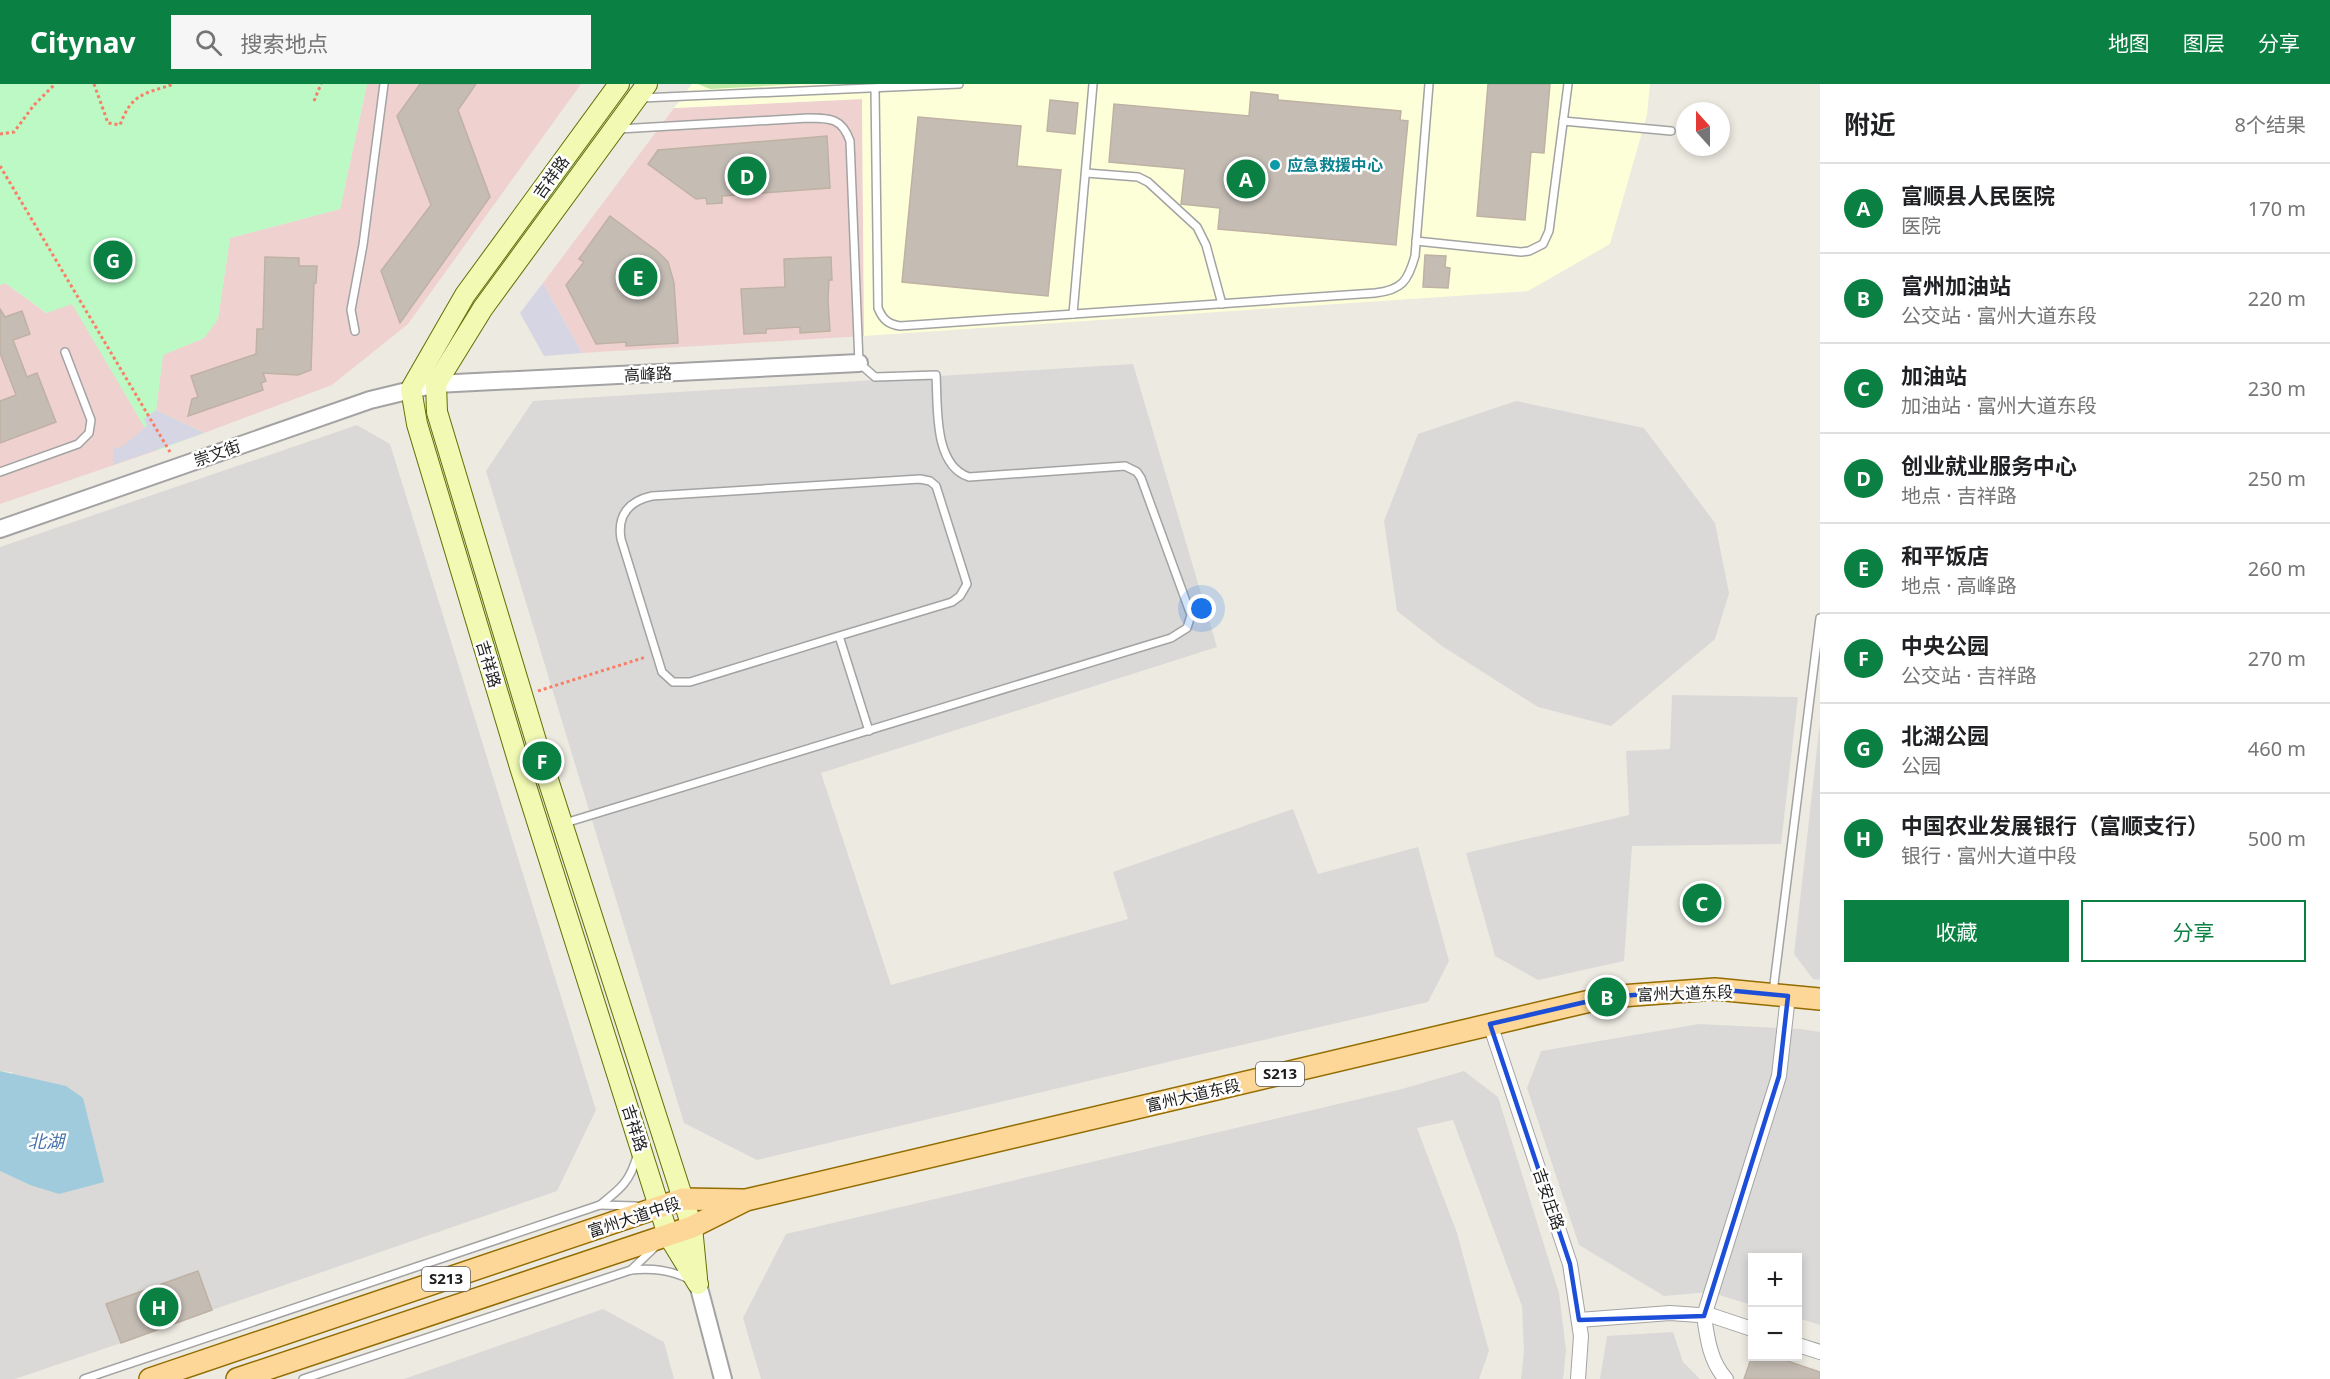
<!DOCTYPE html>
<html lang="zh">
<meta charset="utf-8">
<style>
:root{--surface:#fff;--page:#f6f6f6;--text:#202124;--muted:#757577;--line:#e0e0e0;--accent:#0b8043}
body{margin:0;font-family:"Noto Sans","Noto Sans SC",sans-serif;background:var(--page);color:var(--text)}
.controls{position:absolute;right:18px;bottom:18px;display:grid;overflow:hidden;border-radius:0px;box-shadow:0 3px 9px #0003}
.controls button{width:54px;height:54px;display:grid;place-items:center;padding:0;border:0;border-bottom:2px solid var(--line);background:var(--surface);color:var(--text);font:30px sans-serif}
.compass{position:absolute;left:1676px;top:18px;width:54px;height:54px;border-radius:50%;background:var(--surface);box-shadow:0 3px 9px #0003;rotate:339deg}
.you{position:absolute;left:1202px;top:525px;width:21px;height:21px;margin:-15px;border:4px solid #fff;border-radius:50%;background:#1a73e8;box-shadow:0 0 0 9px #1a73e833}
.badge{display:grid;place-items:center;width:39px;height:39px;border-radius:50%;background:var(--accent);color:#fff;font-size:20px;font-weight:700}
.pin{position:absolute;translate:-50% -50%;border:3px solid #fff;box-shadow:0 2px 6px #0006}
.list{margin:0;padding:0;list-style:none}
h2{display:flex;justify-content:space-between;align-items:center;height:78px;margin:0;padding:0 24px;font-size:26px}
h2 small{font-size:20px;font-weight:400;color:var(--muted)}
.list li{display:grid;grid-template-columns:39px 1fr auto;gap:18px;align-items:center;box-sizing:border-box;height:90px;padding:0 24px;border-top:2px solid var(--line)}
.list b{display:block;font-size:22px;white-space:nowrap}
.list p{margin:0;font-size:20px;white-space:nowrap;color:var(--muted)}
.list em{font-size:20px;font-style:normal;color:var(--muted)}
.actions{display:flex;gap:12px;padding:18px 24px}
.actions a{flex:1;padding:14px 0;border:2px solid var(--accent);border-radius:0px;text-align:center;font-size:21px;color:var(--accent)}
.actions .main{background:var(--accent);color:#fff}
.icon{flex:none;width:33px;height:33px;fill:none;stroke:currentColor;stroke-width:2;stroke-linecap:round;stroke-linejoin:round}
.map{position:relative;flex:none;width:1820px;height:1295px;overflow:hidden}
header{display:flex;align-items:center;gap:36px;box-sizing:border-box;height:84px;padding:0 30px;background:var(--accent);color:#fff}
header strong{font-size:28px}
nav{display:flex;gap:33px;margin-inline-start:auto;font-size:21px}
.search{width:420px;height:54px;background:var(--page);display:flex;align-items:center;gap:15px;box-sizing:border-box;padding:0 21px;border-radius:0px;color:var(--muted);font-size:22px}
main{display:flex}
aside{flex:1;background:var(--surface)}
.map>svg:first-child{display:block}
</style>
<header>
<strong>Citynav</strong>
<div class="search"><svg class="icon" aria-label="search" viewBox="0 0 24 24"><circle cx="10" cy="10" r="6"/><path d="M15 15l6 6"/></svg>搜索地点</div>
<nav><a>地图</a><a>图层</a><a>分享</a></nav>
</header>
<main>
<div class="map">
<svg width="1820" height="1295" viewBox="0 0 1820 1295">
<rect width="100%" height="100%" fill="#edeae1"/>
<g fill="#dad9d8">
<path d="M1133,280l84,283 -396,126 70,212 237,-66 -15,-47 180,-63 25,65 100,-27 31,114 -21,41 -256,59 -415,99 -73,-37 -198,-652 47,-70z"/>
<path d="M1516,317l128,27 71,95 14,70 -14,46 -104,87 -73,-19 -96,-61 -45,-35 -13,-90 34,-87z"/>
<path d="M357,341l33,19 206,666 -39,81 -345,119 -14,-39 -91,33 14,39 -106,36h-15v-208l30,14 -18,-113 -12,-1v-524z"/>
<path d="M1672,611l126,2 -17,147 -149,2 -8,115 -86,19 -43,-24 -29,-103 163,-38 -3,-64 44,-2z"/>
<path d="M1820,638v258l-7,-1 -19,-25z"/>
<path d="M1699,940l102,5 19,3v293l-22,-7v-60h-46v47l-43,-13 -45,4 -85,-51 -52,-157 14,-37z"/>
<path d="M1464,987l34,26 61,196 7,57 -3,29h-42l3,-28 -2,-45 -69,-186 -36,8 40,105 32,118 -10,28h-718l-18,-61 43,-84 616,-145z"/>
<path d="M603,1225l61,33 10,37h-270z"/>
<path d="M1673,1248l10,30 17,17h-100l7,-43z"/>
</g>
<g fill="#efd2cf">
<path d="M367,0h214l-173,240 -76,61 -128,48 -48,-23 7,-55 41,-17 14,-19 12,-81 110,-29z"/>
<path d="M862,15l2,237 -282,17 -39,-70 131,-175z"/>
<path d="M5,199l41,30 26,-10 86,147 -158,54v-219z"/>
</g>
<path fill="#fdffd8" d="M692,0h958l-3,31 -37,129 -82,47 -664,45 -2,-237 -188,9z"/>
<path fill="#c2e9a5" d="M698,0h102l-90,5z"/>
<path fill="#bcf9c5" d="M0,0h367l-27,125 -110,29 -12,81 -14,19 -41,17 -7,55 48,23 -46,17 -86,-146 -25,9 -42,-30 -5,2z"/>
<g fill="#d6d5e3">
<path d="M543,199l39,70 -38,3 -24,-43z"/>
<path d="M156,326l48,23 -91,32v-18l7,1 27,-22 -3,-7z"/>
</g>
<path fill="#a0cbdc" d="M0,987l66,15 17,12 21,84 -45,12 -29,-9 -30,-14z"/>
<g fill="#c5bdb4" stroke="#bfb1a3" stroke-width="1.5">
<path d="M420,0h56l-18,26 32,87 -90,126 -19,-52 50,-66 -34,-89z"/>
<path d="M1488,0h62l-6,69 -13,-1 -6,68 -48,-4z"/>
<path d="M1251,8l27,3v5l123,11 -1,9 8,1 -12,124 -178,-16 2,-21 -39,-4 4,-35 -76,-7 5,-58 135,12z"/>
<path d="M1050,16l28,3 -3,31 -28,-3z"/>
<path d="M918,33l103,9 -4,40 44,4 -13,126 -146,-14z"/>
<path d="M827,52l3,52 -108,8v7l-15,1 -1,-6 -10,1 -48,-35 10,-14z"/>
<path d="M610,132l47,35 11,11 6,21 4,60 -52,3v-4l-30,2 -30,-59 18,-23 -5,-3z"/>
<path d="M1425,171l21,1 -1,11 5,1 -2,20 -25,-1z"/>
<path d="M265,173l34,1v8h18l-1,17h-2l-3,87 -13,5 -35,-2 3,8 -5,2 2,7 -75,26 4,-17 6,-2 -7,-21 65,-22 1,-25h6z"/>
<path d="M831,173l1,23h-3l-1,20 2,31 -30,2v-6l-34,2v4l-22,1 -3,-45 44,-2 -1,-28z"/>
<path d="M0,225l5,8 17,-6 8,23 -17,6 14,37 10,-4 19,49 -56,21v-42l16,-6 -16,-42z"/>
<path d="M198,1187l14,39 -91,33 -15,-39z"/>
<path d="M1752,1272h21l47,16v7h-76z"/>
</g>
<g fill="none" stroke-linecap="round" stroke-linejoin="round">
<defs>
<g id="service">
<path d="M875,5l3,219c5,12 10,16 22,18l475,-33c27,-3 33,-12 40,-37l14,-172"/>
<path d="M642,14l317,-14"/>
<path d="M1563,37l108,10"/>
<path d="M1086,89l52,4 10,5 49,45 9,18 16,59"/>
<path d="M1416,157l105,11 8,-1 14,-7 6,-13 19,-147"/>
<path d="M1073,230l20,-230"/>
<path d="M355,247l-4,-21 12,-65 21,-161"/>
<path d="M0,388l78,-28 11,-11 2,-13 -26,-68"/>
<path d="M839,552l-149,46h-17l-11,-10 -41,-133c-4,-24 8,-38 31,-43l268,-17 10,2 6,5 31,98 -7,12 -8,6 -113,34 30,95"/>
<path d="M565,739l606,-185 16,-10 4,-13 -50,-137 -4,-6 -12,-6 -156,11c-36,-12 -31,-71 -33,-102l-61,2 -16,-14 -9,-222c-8,-23 -20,-23 -42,-23l-189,11"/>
<path d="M1773,908l47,-374"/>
<path d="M600,1121l36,1"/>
<path d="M631,1186l24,-23"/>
<path d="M84,1295l516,-174c20,-16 30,-23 37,-49"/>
<path d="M303,1295l328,-109c22,-2 39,0 58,9"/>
</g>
<g id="minor">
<path d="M1490,940l80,240 11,72 -3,43"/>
<path d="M1579,1236l91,-7 43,3 39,13"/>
<path d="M1798,1261l22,7"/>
<path d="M1726,1295c-16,-17 -19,-42 -22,-63l75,-240 9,-80"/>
</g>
<g id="tertiary">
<path d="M0,445l370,-129 66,-16 423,-21"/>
<path d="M698,1200l25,95"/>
</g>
<g id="secondary">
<path d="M619,0l-154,211 -54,94 6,35 103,343 148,468 30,49"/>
<path d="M647,0l-164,224 -47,76 1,28 105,349 150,466 5,51"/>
</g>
<g id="primary">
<path d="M150,1295l533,-180 59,1"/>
<path d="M237,1295l455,-152 54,-27 861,-203 108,-8 105,10"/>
</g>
</defs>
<use href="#service" stroke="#a3a3a3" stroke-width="10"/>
<use href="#minor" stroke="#a3a3a3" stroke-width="16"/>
<use href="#tertiary" stroke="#a3a3a3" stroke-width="20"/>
<use href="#secondary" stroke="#5e7104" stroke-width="22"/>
<use href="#primary" stroke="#936c00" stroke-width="24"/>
<g stroke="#fa7e65" stroke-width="3" stroke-dasharray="3 3" stroke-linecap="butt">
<path d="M94,0l14,39 12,2c12,-32 24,-31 54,-41"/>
<path d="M314,17l7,-17"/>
<path d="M0,50l14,-2 20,-27 21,-21"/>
<path d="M0,82l170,286"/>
<path d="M538,607l108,-34"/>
</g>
<use href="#service" stroke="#fff" stroke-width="7"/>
<use href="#minor" stroke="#fff" stroke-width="14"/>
<use href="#tertiary" stroke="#fff" stroke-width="16"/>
<use href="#secondary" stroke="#f1f9b3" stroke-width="20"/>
<use href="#primary" stroke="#fcd797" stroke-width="21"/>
</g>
<path fill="none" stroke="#1d4ed8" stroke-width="4.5" stroke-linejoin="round" d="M1715,905l73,7 -9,80 -75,240 -125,4 -9,-56 -80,-240 117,-27z"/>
<circle fill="#0f9aa8" stroke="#fff" stroke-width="2" cx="1275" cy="81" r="6"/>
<g text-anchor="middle" stroke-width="5" stroke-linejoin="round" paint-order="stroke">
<g fill="#fff" stroke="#606060" stroke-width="1.5">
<rect x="1256" y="978" width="48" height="24" rx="4.5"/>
<rect x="422" y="1183" width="48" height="24" rx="4.5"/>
</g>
<g font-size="15" font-weight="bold" fill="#1c1c1c">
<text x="1280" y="995">S213</text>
<text x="446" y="1200">S213</text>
</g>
<g font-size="16" font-weight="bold" fill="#0d838f" stroke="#fff" text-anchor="start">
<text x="1287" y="87">应急救援中心</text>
</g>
<g font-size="16" fill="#1c1c1c" stroke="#fff">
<text transform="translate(551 93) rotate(-54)" y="6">吉祥路</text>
<text transform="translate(648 290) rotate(-3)" y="6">高峰路</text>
<text transform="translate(217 369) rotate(-19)" y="6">崇文街</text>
<text transform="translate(489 580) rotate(73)" y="6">吉祥路</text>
<text transform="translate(1685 909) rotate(-2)" y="6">富州大道东段</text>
<text transform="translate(1193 1011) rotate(-13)" y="6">富州大道东段</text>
<text transform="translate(635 1044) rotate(72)" y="6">吉祥路</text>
<text transform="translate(1549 1115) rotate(71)" y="6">吉安庄路</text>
<text transform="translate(634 1133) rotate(-18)" y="6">富州大道中段</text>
</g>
<g font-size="18" font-style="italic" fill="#4873ab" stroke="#fff">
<text x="46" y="1064">北湖</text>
</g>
</g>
</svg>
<div class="controls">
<button>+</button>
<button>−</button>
</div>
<svg class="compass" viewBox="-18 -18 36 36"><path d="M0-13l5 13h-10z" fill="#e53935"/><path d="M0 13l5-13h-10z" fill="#757577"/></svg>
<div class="you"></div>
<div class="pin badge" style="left:1246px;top:95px">A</div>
<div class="pin badge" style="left:1607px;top:913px">B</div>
<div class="pin badge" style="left:1702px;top:819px">C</div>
<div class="pin badge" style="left:747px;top:92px">D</div>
<div class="pin badge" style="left:638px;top:193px">E</div>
<div class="pin badge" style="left:542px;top:677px">F</div>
<div class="pin badge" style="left:113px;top:176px">G</div>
<div class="pin badge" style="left:159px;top:1223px">H</div>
</div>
<aside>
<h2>附近<small>8个结果</small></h2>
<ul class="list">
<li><span class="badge">A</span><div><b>富顺县人民医院</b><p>医院</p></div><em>170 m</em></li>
<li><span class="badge">B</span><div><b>富州加油站</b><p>公交站 · 富州大道东段</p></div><em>220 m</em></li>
<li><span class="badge">C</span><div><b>加油站</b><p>加油站 · 富州大道东段</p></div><em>230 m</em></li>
<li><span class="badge">D</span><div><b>创业就业服务中心</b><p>地点 · 吉祥路</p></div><em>250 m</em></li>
<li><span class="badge">E</span><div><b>和平饭店</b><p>地点 · 高峰路</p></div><em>260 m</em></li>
<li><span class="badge">F</span><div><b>中央公园</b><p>公交站 · 吉祥路</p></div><em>270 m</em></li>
<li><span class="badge">G</span><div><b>北湖公园</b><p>公园</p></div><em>460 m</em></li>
<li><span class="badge">H</span><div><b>中国农业发展银行（富顺支行）</b><p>银行 · 富州大道中段</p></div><em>500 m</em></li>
</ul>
<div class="actions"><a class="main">收藏</a><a>分享</a></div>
</aside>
</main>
